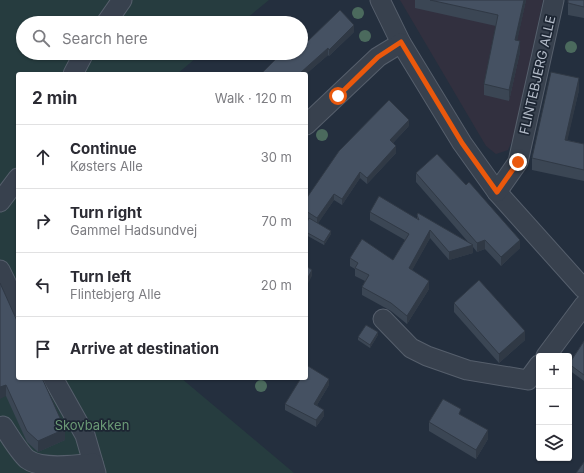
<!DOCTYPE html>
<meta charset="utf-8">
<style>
:root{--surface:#fff;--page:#f7f7f7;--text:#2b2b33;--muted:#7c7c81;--line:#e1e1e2}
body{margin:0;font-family:Inter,sans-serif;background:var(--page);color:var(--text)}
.controls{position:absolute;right:12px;bottom:12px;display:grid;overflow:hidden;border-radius:4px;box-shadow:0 1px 3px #0004}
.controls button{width:36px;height:36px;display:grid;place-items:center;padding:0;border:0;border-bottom:1px solid var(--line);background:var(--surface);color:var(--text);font:20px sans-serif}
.stop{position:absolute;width:12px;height:12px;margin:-9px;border:3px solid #ea580c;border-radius:50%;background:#fff}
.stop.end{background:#ea580c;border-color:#fff;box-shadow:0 1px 4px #0008}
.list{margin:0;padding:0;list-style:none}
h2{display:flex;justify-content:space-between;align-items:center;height:52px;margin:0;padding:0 16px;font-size:17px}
h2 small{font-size:13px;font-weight:400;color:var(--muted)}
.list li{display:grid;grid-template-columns:26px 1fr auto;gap:12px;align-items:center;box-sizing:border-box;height:64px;padding:0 16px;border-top:1px solid var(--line)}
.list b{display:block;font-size:15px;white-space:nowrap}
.list p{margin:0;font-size:13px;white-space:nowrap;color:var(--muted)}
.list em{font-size:13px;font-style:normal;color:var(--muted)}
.icon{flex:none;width:22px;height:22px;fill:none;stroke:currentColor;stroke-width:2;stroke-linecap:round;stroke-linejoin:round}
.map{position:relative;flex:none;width:584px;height:473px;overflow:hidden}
.search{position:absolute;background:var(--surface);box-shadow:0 1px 3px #0004;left:16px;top:16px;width:292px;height:44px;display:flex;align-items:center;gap:10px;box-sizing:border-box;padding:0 14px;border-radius:22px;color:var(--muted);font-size:15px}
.panel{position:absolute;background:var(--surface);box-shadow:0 1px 3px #0004;left:16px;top:72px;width:292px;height:308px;border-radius:4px}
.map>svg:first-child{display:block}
</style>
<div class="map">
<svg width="584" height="473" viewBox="0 0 584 473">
<rect width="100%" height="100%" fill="#242f3e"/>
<path fill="#32303f" d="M400,0h143l-29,136 -6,14 -12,4 -10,-8z"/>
<path fill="#263c3f" d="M0,0h269l-28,23h-218v30h179l-25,21h-159v304h163l113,95h-294z"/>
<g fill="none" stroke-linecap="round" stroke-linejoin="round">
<defs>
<g id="minor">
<path d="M380,0l21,43 61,100 35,49 87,97"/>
<path d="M106,23l16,-23"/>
<path d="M73,74l11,-21"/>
<path d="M306,125l72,-68 23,-14"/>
<path d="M497,192l21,-30 36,-162"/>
<path d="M0,202l18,-24"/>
<path d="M0,270l18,37"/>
<path d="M383,319l28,29 16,8 40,14 61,10 11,-15"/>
<path d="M546,356l38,-51"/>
<path d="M53,378l32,57 11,38"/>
<path d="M3,426c6,9 16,26 24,33 15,11 49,6 66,4"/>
</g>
</defs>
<use href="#minor" stroke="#565f6c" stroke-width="21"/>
<use href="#minor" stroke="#38414e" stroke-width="19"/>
</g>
<g fill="#4b6a5d">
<circle cx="358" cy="13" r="6"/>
<circle cx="365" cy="36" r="6"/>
<circle cx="571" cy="47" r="6"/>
<circle cx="322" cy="135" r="6"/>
<circle cx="261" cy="386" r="6"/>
</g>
<g fill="#3b4654">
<path d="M415,0h111l-9,40 3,12 -11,49 -25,-6v-11l12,-58 -81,-18z"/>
<path d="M584,0v18l-16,-3v-12z"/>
<path d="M354,32l-25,24 -1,-1 -22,19h-45l19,-19v-2h21l7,-12z"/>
<path d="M579,90l-12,50 17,4v37l-52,-11v-12z"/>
<path d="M409,126l-16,17 3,10 -29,31 -7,-6 -18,27 -8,-5 -16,23 13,11 -7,11 -18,-10v-11l3,-5 -3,-2v-18z"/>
<path d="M416,173l104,75 -19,18 -16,-17 -8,3 -4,-5v6l-24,7 -19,-22 -18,32 17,19 -22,35 -16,-13 -29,-16v-8l3,-6 -10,-5v-7l-5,-3v-8l43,2 12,-20 -35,-20v-8l47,7v-4l52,28 -53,-61z"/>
<path d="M0,283l65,157 -27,12 -11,-10 -21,-46z"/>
<path d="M454,303l71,37 -26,23 -45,-51z"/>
<path d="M378,335l-8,13 -12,-8v-3z"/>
<path d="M584,341v40l-15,-11v-7z"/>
<path d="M329,385l-12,20 7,11 -8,11 -31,-17v-6z"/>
<path d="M461,415l27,24 -12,20 -47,-28v-9z"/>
</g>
<g fill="#303945">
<path d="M524,0h2l-11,51v-11z"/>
<path d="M354,25v7l-25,24v-6z"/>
<path d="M520,41v11l-11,49v-11z"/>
<path d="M328,48v7l-22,19h-7z"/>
<path d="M579,78v12l-14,61v-11z"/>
<path d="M409,120v6l-19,20v-6z"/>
<path d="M396,146v7l-29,31v-6z"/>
<path d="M360,172v6l-18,27v-6z"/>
<path d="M334,194v6l-17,25v-7z"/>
<path d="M430,230v8l-21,38v-8z"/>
<path d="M331,231v3l-7,11v-3z"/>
<path d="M485,240v9l-8,3v-9z"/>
<path d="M520,240v8l-19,18v-9z"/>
<path d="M473,245v8l-24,7v-8z"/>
<path d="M312,270v6l-6,11v-6z"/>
<path d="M429,281v8l-22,35v-8z"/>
<path d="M525,331v9l-26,23v-9z"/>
<path d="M378,332v3l-8,13v-3z"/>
<path d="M329,379v6l-15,25v-6z"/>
<path d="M6,385v11l-6,3v-12z"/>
<path d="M324,410v6l-8,11v-7z"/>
<path d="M65,429v11l-27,12v-11z"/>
<path d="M488,430v9l-12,20v-9z"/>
</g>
<g fill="#455162" stroke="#303945">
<path d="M430,0h94l-9,40 5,1 -11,49 -25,-6 14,-69z"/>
<path d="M568,0h16v7l-16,-4z"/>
<path d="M340,10l14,15 -25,25 -1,-2 -29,26h-38l21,-21h-1h20v-19l7,7z"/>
<path d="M551,72l28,6 -14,62 19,4v26l-52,-12z"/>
<path d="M389,100l20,20 -19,20 6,6 -29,32 -7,-6 -18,27 -8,-5 -17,24 -11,-7v-12l33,-48z"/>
<path d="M437,154l29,31 3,-3 51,58 -19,17 -16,-17 -8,3 -61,-70z"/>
<path d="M379,196l40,24 -2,-5 1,-2 55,32 -24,7 -19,-22 -21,38 20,13 -22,35 -16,-13 -29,-16 7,-12 -14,-7 3,-5 -8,-5 12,-19 31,21 16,-26 -39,-22z"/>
<path d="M309,218l22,13 -7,11 -18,-10v-8z"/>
<path d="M306,266l6,4 -6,11z"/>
<path d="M479,280l46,51 -26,23 -45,-51z"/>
<path d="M0,283l18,40v55h24l23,51 -27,12 -11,-10 -21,-46 -6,2z"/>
<path d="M366,325l12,7 -8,13 -12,-8z"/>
<path d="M584,341v34l-15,-11z"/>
<path d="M308,366l21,13 -15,25 10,6 -8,10 -31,-16 16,-26h5v-9z"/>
<path d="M443,399l18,10 -2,5 29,16 -12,20 -47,-28z"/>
<path d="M584,462v11h-8z"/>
</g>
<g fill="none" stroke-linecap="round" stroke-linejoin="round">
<path stroke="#ea580c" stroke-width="5" d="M338,96l40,-39 23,-15 61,101 35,49 21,-30"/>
</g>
<g text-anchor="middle" stroke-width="3.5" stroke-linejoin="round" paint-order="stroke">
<g font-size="13" fill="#b4bcc9" stroke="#1d2633">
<text transform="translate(537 75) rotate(-77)" y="5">FLINTEBJERG ALLE</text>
</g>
<g font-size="13" fill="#6b9a76" stroke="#1d2633">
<text x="92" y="430">Skovbakken</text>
</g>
</g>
</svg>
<div class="controls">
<button>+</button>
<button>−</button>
<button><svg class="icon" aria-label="layers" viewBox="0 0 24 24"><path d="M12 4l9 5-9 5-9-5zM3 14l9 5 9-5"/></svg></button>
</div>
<div class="stop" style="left:338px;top:96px"></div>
<div class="stop end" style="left:518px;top:162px"></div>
<div class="search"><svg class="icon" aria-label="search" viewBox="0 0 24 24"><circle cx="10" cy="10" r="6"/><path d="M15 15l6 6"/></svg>Search here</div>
<section class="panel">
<h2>2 min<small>Walk · 120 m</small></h2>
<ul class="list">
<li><svg class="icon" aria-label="ahead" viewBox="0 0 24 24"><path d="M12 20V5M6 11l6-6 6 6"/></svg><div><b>Continue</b><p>Køsters Alle</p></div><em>30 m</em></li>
<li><svg class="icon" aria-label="right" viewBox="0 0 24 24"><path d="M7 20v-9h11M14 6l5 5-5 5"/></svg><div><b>Turn right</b><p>Gammel Hadsundvej</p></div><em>70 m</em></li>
<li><svg class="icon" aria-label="left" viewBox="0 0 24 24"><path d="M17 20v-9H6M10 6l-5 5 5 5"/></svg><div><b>Turn left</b><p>Flintebjerg Alle</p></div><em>20 m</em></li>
<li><svg class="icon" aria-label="arrive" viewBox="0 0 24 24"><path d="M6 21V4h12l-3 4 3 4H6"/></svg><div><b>Arrive at destination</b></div></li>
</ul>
</section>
</div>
